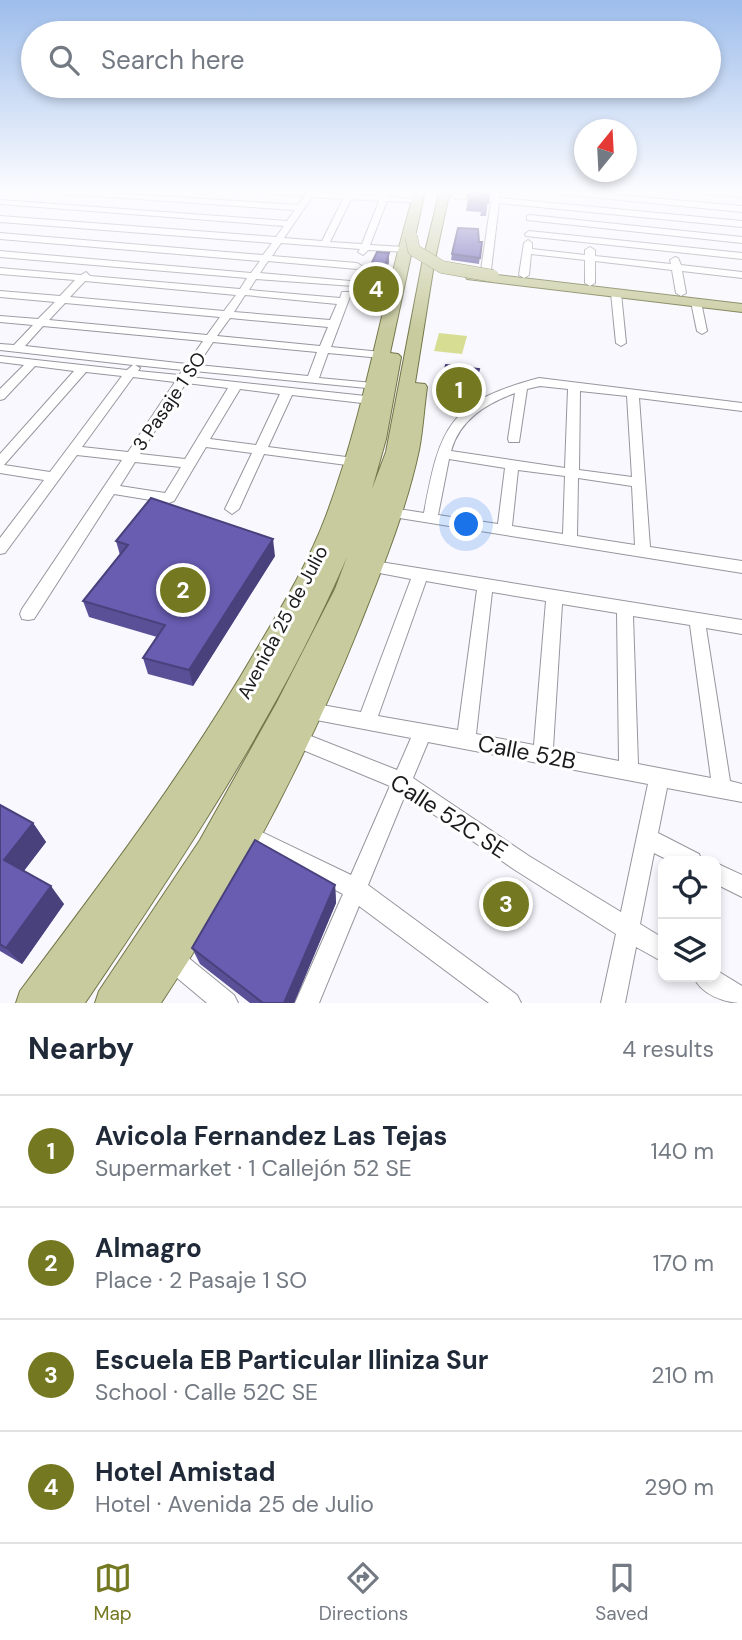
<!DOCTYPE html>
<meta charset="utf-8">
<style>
:root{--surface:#fff;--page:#f2f2f3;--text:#1f2937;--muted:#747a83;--line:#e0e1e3;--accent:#747820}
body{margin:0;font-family:"DM Sans",sans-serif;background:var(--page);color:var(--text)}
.controls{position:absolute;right:21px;bottom:21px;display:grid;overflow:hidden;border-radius:14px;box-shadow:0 4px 10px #0003}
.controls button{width:63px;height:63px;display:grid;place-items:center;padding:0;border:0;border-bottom:2px solid var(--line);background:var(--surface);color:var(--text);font:35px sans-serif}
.compass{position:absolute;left:574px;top:119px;width:63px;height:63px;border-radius:50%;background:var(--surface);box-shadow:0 4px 10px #0003;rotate:18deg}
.you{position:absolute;left:467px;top:525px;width:24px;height:24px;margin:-18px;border:5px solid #fff;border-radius:50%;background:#1a73e8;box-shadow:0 0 0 10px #1a73e833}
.badge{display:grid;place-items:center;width:46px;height:46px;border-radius:50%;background:var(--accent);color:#fff;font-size:23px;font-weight:700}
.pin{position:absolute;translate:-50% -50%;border:4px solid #fff;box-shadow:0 2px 7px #0006}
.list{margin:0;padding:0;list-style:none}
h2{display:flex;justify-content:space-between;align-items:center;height:91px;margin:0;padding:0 28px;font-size:30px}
h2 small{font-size:23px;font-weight:400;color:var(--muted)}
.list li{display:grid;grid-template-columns:46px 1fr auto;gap:21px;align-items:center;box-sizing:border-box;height:112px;padding:0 28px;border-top:2px solid var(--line)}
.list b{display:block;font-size:26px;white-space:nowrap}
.list p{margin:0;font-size:23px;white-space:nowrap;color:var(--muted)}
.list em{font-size:23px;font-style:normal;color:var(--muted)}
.icon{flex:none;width:38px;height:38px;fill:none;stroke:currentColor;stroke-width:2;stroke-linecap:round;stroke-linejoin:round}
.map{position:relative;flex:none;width:742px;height:1003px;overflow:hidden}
.search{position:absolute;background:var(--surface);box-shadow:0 4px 10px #0003;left:21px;right:21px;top:21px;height:77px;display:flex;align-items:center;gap:18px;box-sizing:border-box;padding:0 24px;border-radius:38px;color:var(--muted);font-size:26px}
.sheet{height:539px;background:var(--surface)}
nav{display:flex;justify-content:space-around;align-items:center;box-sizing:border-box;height:98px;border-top:2px solid var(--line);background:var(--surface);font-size:19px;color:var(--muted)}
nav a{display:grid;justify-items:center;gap:4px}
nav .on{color:var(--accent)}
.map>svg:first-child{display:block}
</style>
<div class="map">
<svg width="742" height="1003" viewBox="0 0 742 1003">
<rect width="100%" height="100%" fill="#f8f8fe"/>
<path fill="#d7dd92" d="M439,333l28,3 -5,18 -28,-3z"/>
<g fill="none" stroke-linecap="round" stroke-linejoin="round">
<defs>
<g id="minor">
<path d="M31,190h33l234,15 7,-9 -59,-4 -4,-2 66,2 9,-2 -1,2 29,2 3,-4h6l-1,4 28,2 2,-6h8l-3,7 29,2 4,2 -4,2 -30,-2 -17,44 35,2 3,1v4l-40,-2 -5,5 -5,-3 2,-3 -79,-6 -9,13 85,7 5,3 -5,3 -89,-8 -8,12 90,8 3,1v4l-97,-7 -7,11 91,8 2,-6h8l1,2 -20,53 50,5 6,3 -6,3 -53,-5 -9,25 54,5 4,2v4l-183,-18 -4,6 185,20 2,3 -6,4 -79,-9 -24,52 86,11 7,4 -2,3 -5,1 -90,-12 -25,55 -7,5 -7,-5 27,-56 -46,-6 -32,54 -5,2 -55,-9 -80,125 -6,1 -6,-1 -2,-5 2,-5 100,-149 -45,-5 -72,98 -5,1v-16l44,-58 -44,-7v-19l74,-83 -39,-5 -31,33 -4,1v-11l24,-24 -24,-3v-6l127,14 6,-5 -133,-15v-6l14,1 19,-20 -33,-3v-6l38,3 17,-17 -55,-5v-6l60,5 15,-16 -75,-6v-6l81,7 5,-3 4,4 150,13 7,-11 -247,-21v-6l251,22 9,-12 -260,-22v-6l263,22 9,-12 -272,-21v-6l276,21 8,-11 -284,-22v-4l287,21 8,-11 -260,-18zM312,197l31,2 -21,42 -38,-3zM351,199l28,2 -17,43 -32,-2zM85,281l151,14 -12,16 -154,-14zM245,295l92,9 -7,16 -96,-8zM65,303l155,14 -13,18 -158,-15zM230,318l98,9 -8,19 -103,-10zM43,326l160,15 -16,23 -162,-18zM213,342l104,10 -9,24 -110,-11zM135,365l48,5 -4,5 -41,-4 2,-3zM86,372l36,4 -72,96 -46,-7zM133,377l42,5 -47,70 -46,-5zM186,383l42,5 -43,71 -45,-5zM240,389l40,5 -24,51 -46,-6zM135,462l46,5 -16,26 -45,-7z"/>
<path d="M493,190h6v8l243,23v6l-243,-24 -8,67 -5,3 -5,-3 10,-68 -36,-4 -4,-2 4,-2 36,3z"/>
<path d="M536,190h25l181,16v6l-202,-20z"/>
<path d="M679,190l63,3v4l-59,-5z"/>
<path d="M530,215l212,22v6l-215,-23v-4z"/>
<path d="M529,231l213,22v6l-216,-23 -1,-2z"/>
<path d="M528,240l4,3v6l53,6v-5l5,-3 5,3v6l76,8 -1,-4 5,-3 3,1 3,7 61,7v6l-60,-7 4,22 -5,3 -5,-3 -4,-23 -77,-9v22l-5,3 -5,-3v-23l-54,-6 -2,21 -5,3 -5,-3 5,-32z"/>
<path d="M616,290l5,3 5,50 -5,3 -5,-3 -5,-50z"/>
<path d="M696,299l5,3 6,29 -5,3 -5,-3 -6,-29z"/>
<path d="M539,378l203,25v8l-103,-13 11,149 92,14v12l-355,-57 -2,-3 2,-3 5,-2 32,5c16,-87 25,-111 115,-135zM540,386l28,3 -3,79 -114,-17c9,-32 35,-47 64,-58l-7,46 1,3h10l8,-53zM580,391l47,5 5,81 -53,-7zM449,459l56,9 -7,56 -60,-9zM518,470l47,6 -2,58 -51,-8zM578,478l54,8 3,59 -58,-9z"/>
<path d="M374,561l368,59v14l-36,-6 24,153 12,3v18l-75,-14 -9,45 41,21 3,7h-32l-16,-8 -14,71 23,14v24l-27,-15 -11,56h-24l15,-69 -101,-64 -110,-75 -37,90 149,110 4,8h-32l-130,-97 -40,97h-24l48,-109 -103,-52 -3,-7 3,-7 7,-3 104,50 39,-89 -99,-41 -2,-6 2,-6 7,-2 99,39 14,-32 -100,-19 -6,-2 -3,-6 3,-6 6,-2 50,9 50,-133 -42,-8 -3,-4 3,-4zM426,581l51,9 -19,140 -80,-14zM492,592l54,9 -12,144 -58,-11zM562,604l55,9 2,148 -66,-13zM633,616l57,9 21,153 -73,-14zM428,742l220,42 -27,128 -92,-56 -116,-78z"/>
<path d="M716,863l26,12v22l-26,-13z"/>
<path d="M172,948l8,3 54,44 4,8h-31l-43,-36 -3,-8 3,-8z"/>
<path d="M716,970l26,16v17c-17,0 -42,-9 -48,-26h22z"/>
</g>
<g id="major">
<path d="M415,190h10l-35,163 8,1 3,3 -15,82 -14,50 14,-37 36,-188 18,-74h10l-16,74 -19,119 10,1 2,3c-3,21 -4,43 -8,63 -13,61 -37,119 -60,177 -53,132 -119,257 -198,376h-66l4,-12 101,-151 76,-136 59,-115 12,-32c-69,159 -165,303 -262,446h-69l4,-12c83,-110 166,-220 235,-339 26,-44 53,-88 71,-136 40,-106 56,-218 89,-326z"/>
<path d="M472,272l270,32v8l-275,-33 -2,-3z"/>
</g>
</defs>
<use href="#minor" stroke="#96969e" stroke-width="2"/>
<use href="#major" stroke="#737647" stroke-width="2"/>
<use href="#minor" fill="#fff" fill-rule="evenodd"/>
<use href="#major" fill="#c8cb9e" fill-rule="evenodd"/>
<defs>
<path id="major-bridge" d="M411,236l3,14 28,17 51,9"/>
</defs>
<use href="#major-bridge" stroke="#737647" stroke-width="13" stroke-linecap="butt"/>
<use href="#major-bridge" stroke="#c8cb9e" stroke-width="12"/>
</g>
<g fill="#595098">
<path d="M465,190h15l9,1 -3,25h-6l1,-4 -15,-1 3,-19 -5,-1z"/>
<path d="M479,242h3l-3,22 -28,-4 1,-6z"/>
<path d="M389,253v9l-12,35 -14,-1v-10z"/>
<path d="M479,369l-2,16 -3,14 -33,-4 1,-16z"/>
<path d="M116,541l159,15 -82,130 -45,-12 -5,-16 14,-21 -68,-20 -6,-16 37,-46z"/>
<path d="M0,805l33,18 13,19 -22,29 40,33 -42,60 -22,-13z"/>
<path d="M335,885l1,18 -42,100h-44l-50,-39 -8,-16z"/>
</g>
<g fill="#49417c">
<path d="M389,253v9l-12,35v-9z"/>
<path d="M479,369l-2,16 -3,14 1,-16z"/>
<path d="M273,539l2,17 -82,130 -4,-16z"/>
<path d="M33,823l13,19 -28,36 -14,-18z"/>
<path d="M335,885l1,18 -42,100h-10z"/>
<path d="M51,886l13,18 -42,60 -16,-16z"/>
</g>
<g fill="#685db1" stroke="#49417c" stroke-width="2">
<path d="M470,190l19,1 -1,12h-7l1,-4 -15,-2z"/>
<path d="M458,228l20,1 1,13h3l-2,16 -28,-4z"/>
<path d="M377,252l12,1 -12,35 -14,-2 4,-13z"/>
<path d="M446,365l33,4 -4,14 -33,-4z"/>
<path d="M151,498l122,41 -84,131 -46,-12 22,-33 -82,-24 45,-56 -12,-4z"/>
<path d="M0,805l33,18 -29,37 47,26 -45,62 -6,-4z"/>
<path d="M255,840l80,45 -51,118h-21l-71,-55z"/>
</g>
<linearGradient id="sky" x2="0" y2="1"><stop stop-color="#9dbdeb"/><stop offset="0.58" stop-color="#fcfcff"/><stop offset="1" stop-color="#fcfcff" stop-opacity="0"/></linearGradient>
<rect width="742" height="330" fill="url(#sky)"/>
<g text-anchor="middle" stroke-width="6" stroke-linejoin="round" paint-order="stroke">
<g font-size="19" fill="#1a1a1d" stroke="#fff">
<text transform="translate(169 401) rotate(-56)" y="7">3 Pasaje 1 SO</text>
<text transform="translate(282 622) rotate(-62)" y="7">Avenida 25 de Julio</text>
</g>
<g font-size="23" fill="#1a1a1d" stroke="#fff">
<text transform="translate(527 752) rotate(11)" y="8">Calle 52B</text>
<text transform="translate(449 816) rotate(33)" y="8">Calle 52C SE</text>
</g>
</g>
</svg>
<div class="controls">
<button><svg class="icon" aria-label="locate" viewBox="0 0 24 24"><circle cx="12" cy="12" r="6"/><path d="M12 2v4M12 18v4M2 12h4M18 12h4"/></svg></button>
<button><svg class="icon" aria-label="layers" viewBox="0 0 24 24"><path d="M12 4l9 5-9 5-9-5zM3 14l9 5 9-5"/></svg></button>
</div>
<svg class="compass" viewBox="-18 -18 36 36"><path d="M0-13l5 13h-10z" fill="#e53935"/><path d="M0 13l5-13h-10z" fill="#747a83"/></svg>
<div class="you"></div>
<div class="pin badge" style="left:459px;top:390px">1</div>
<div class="pin badge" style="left:183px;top:590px">2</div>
<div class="pin badge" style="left:506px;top:904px">3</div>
<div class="pin badge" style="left:376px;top:289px">4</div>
<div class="search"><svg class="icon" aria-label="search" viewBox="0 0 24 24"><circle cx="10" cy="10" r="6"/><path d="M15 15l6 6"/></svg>Search here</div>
</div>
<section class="sheet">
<h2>Nearby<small>4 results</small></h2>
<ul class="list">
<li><span class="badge">1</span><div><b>Avicola Fernandez Las Tejas</b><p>Supermarket · 1 Callejón 52 SE</p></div><em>140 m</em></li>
<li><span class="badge">2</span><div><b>Almagro</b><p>Place · 2 Pasaje 1 SO</p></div><em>170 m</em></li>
<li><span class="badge">3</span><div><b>Escuela EB Particular Iliniza Sur</b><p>School · Calle 52C SE</p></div><em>210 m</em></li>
<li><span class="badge">4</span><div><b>Hotel Amistad</b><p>Hotel · Avenida 25 de Julio</p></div><em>290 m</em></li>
</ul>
</section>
<nav>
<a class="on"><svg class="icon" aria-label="map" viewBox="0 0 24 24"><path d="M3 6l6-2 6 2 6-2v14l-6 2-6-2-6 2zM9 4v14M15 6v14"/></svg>Map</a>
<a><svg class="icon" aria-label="directions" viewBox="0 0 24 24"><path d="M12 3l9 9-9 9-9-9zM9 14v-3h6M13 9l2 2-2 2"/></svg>Directions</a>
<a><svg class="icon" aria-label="saved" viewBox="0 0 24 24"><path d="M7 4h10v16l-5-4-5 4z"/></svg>Saved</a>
</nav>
